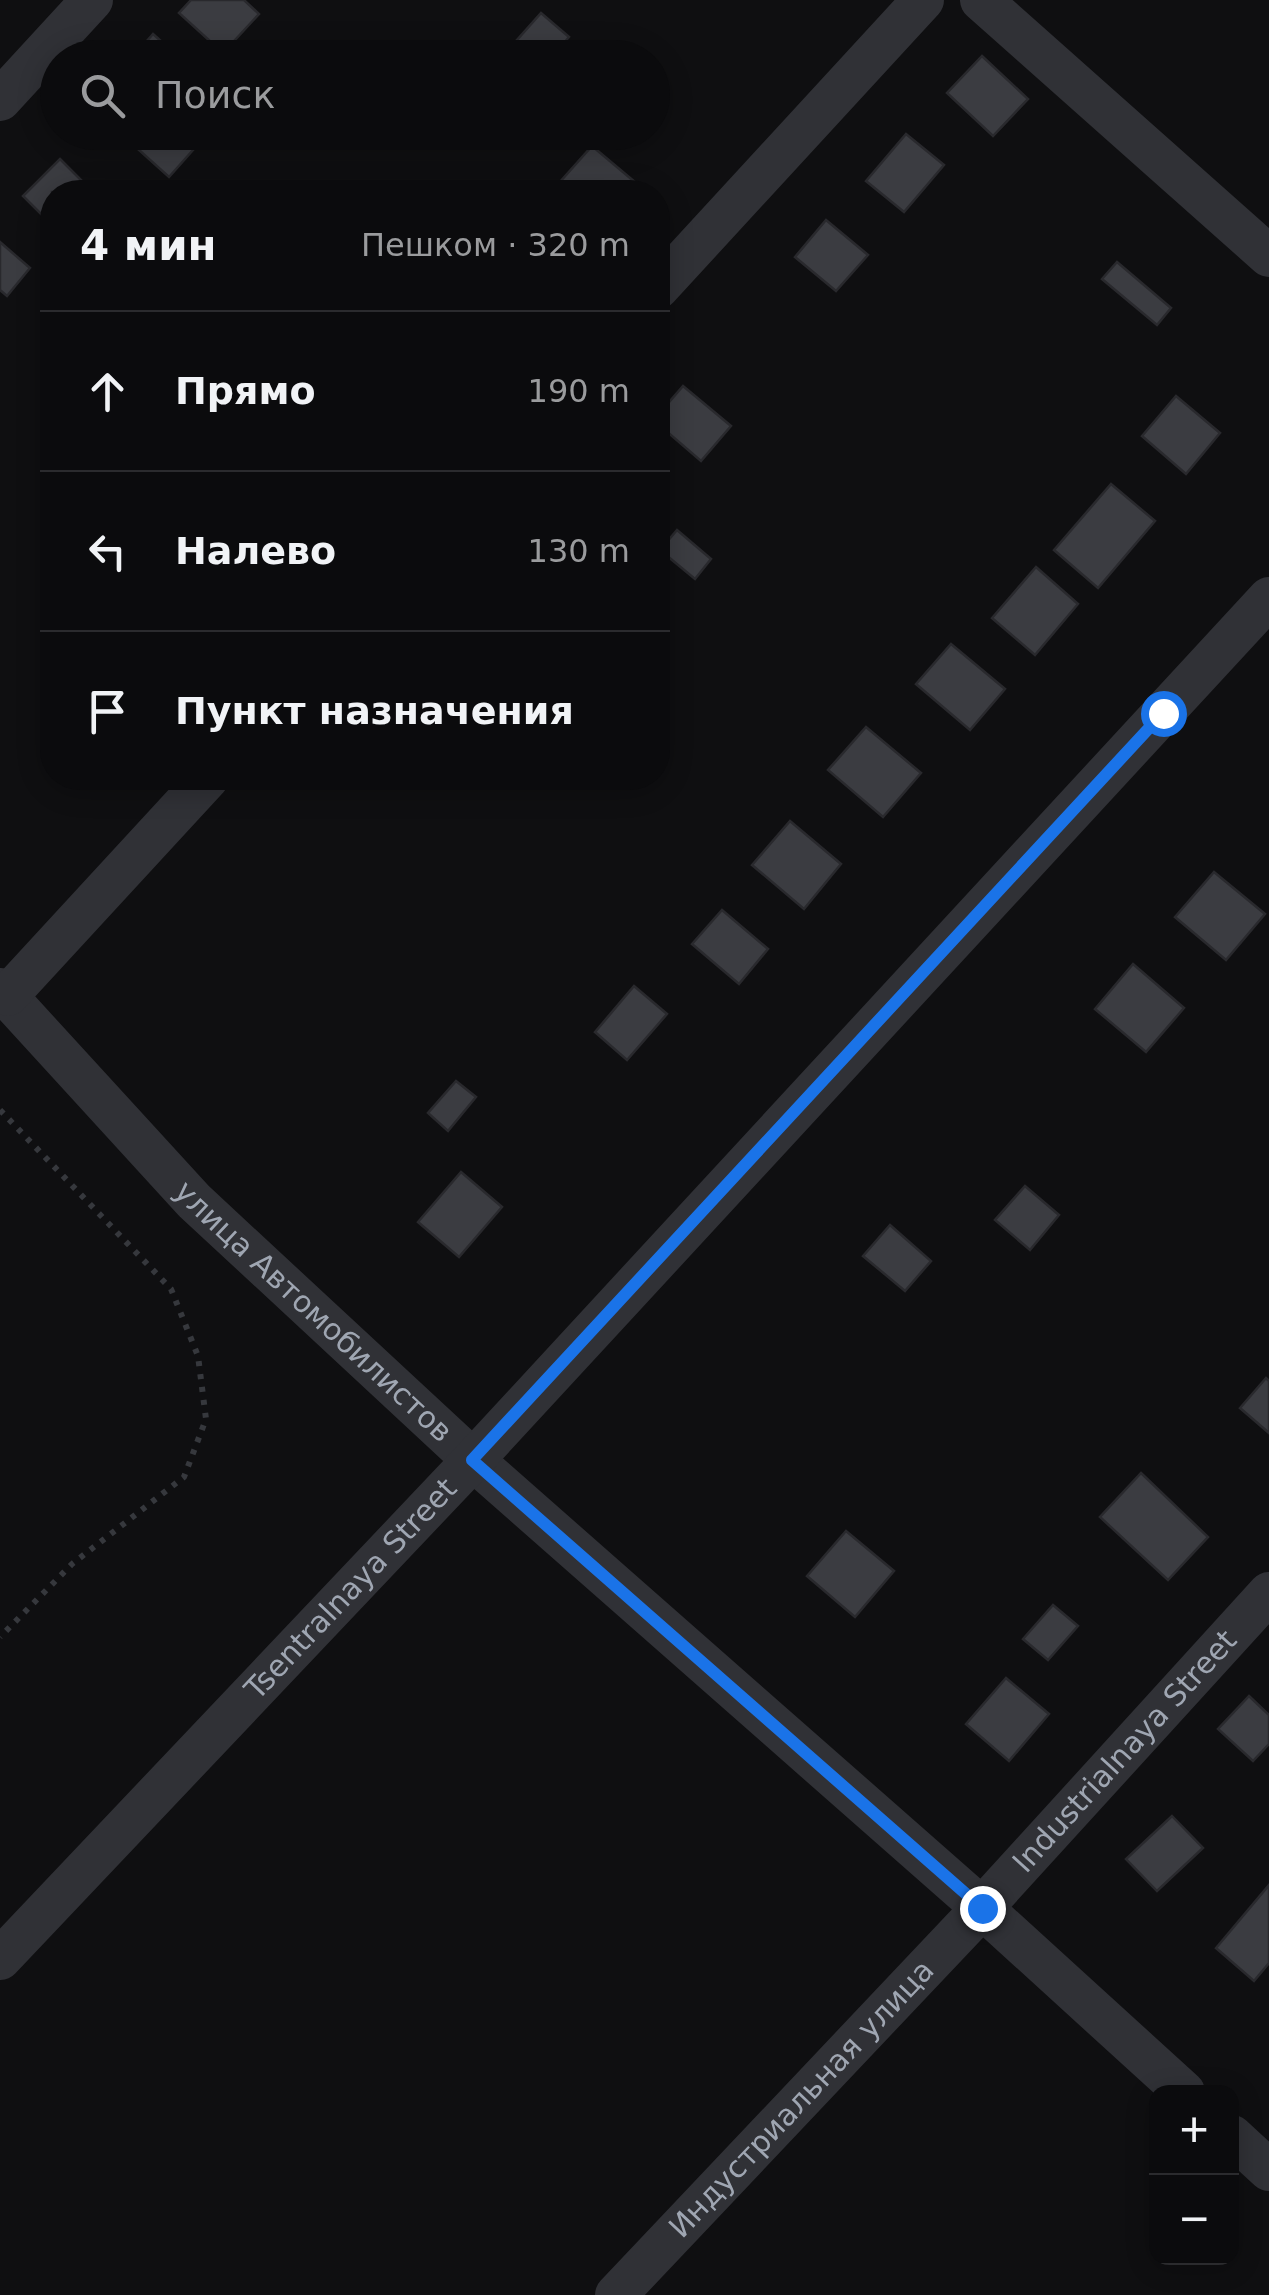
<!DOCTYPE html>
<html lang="ru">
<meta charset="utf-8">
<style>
:root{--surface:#0b0b0d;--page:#141416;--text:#f1f3f6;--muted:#9a9b9d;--line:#2b2b2e}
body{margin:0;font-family:"DejaVu Sans",sans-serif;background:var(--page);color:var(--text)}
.controls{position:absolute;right:30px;bottom:30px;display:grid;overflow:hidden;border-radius:20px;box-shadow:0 5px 25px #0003}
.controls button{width:90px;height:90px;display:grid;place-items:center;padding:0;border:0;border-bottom:2px solid var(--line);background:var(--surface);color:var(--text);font:50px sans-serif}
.stop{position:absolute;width:30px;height:30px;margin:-22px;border:8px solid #1a73e8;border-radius:50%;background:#fff}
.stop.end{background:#1a73e8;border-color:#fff;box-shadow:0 2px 10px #0008}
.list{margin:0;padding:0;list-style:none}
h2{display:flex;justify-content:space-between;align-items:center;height:130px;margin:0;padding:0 40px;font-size:42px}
h2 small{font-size:32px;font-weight:400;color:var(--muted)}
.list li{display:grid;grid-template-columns:65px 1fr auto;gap:30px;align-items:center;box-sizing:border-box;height:160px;padding:0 40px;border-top:2px solid var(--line)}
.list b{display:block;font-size:38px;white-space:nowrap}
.list em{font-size:32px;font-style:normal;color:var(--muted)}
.icon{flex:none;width:55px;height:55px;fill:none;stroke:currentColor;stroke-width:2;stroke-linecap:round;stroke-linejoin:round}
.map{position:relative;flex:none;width:1269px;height:2295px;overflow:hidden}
.search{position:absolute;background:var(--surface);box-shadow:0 5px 25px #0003;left:40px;top:40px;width:630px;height:110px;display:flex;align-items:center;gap:25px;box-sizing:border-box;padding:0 35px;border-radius:55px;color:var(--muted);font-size:38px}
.panel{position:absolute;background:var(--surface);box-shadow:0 5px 25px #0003;left:40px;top:180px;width:630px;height:610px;border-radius:40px}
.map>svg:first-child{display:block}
</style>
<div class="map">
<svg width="1269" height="2295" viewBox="0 0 1269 2295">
<rect width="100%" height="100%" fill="#0f0f11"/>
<g fill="#3b3c41" stroke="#29292d" stroke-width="2.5">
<path d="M191,0h53l15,14 -36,39 -44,-40z"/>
<path d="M541,13l28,24 -18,21h-14l-20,-18z"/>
<path d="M153,34l27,24h-48z"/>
<path d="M982,56l46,43 -35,37 -46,-43z"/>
<path d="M119,132h90l-40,45z"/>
<path d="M906,134l38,31 -40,47 -38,-31z"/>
<path d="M592,146l44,37 -8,9h-77z"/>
<path d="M60,159l33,33h-41v33l-29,-29z"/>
<path d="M826,220l42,35 -32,36 -41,-34z"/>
<path d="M0,242l30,26 -23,28 -7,-6z"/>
<path d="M1117,262l54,46 -14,17 -55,-46z"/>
<path d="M683,386l48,40 -30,35 -43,-37v-9z"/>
<path d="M1176,396l44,37 -34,41 -44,-38z"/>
<path d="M1111,484l44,37 -57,67 -44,-38z"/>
<path d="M677,530l34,29 -16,20 -35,-29z"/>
<path d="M1036,567l42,37 -43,51 -43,-37z"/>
<path d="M951,644l54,45 -35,41 -54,-46z"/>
<path d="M866,727l55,46 -38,44 -55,-47z"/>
<path d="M790,821l51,43 -37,45 -52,-44z"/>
<path d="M1214,872l51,42 -39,46 -51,-43z"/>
<path d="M722,910l46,39 -29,35 -47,-40z"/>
<path d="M1133,964l51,44 -38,44 -51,-43z"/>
<path d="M634,986l33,28 -40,46 -32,-28z"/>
<path d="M456,1081l20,16 -28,34 -20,-18z"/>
<path d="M461,1172l41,35 -43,50 -41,-35z"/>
<path d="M1025,1186l34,29 -29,35 -35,-30z"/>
<path d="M890,1225l41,36 -26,30 -42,-35z"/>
<path d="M1266,1378l3,3v52l-29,-25z"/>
<path d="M1141,1473l67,64 -40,43 -68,-63z"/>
<path d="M846,1531l48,40 -39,46 -48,-41z"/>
<path d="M1053,1605l25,21 -30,34 -25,-21z"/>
<path d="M1006,1678l43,36 -40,47 -43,-37z"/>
<path d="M1249,1696l20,19v29l-16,17 -35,-32z"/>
<path d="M1172,1816l31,32 -46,43 -31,-32z"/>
<path d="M1269,1885v78l-15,18 -38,-33z"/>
</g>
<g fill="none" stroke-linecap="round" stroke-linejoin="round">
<path stroke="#36383d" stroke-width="6" stroke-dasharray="5 8" stroke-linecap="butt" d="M0,1110l171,179 27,67 8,63 -22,58 -112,87 -72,73"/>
<g stroke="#303136" stroke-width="42">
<path d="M981,0l288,256"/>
<path d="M0,100l92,-100"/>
<path d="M658,288l265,-288"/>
<path id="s1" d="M0,989l194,212 279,259 509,448 202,184"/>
<path d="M8,995l200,-217"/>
<path id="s2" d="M982,1908l287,-315"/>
<path id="s3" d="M0,1959l473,-499 796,-862"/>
<path d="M1232,2136l37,34"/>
<path id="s4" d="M616,2295l370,-391"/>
</g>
</g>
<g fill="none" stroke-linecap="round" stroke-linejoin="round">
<path stroke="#1a73e8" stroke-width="12" d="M982,1908l-510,-448 691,-747"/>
</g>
<g text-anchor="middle" stroke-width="9" stroke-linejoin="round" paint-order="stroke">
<g font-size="30" fill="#9fa6b2" stroke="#0a0a0c">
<text dy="10" stroke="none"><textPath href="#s1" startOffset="450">улица Автомобилистов</textPath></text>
<text dy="10" stroke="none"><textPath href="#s3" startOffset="510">Tsentralnaya Street</textPath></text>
<text dy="10" stroke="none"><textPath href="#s2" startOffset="212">Industrialnaya Street</textPath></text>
<text dy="10" stroke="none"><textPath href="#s4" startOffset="270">Индустриальная улица</textPath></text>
</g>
</g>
</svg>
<div class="controls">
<button>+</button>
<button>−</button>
</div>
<div class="stop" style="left:1163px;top:713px"></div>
<div class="stop end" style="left:982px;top:1908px"></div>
<div class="search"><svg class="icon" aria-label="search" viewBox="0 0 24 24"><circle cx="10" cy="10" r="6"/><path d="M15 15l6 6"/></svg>Поиск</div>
<section class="panel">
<h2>4 мин<small>Пешком · 320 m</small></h2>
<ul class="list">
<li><svg class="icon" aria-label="ahead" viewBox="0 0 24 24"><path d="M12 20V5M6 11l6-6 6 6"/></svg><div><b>Прямо</b></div><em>190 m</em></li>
<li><svg class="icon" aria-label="left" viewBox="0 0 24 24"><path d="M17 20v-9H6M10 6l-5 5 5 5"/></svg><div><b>Налево</b></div><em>130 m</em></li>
<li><svg class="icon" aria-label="arrive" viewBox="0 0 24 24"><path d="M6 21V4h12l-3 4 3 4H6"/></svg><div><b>Пункт назначения</b></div></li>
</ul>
</section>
</div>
